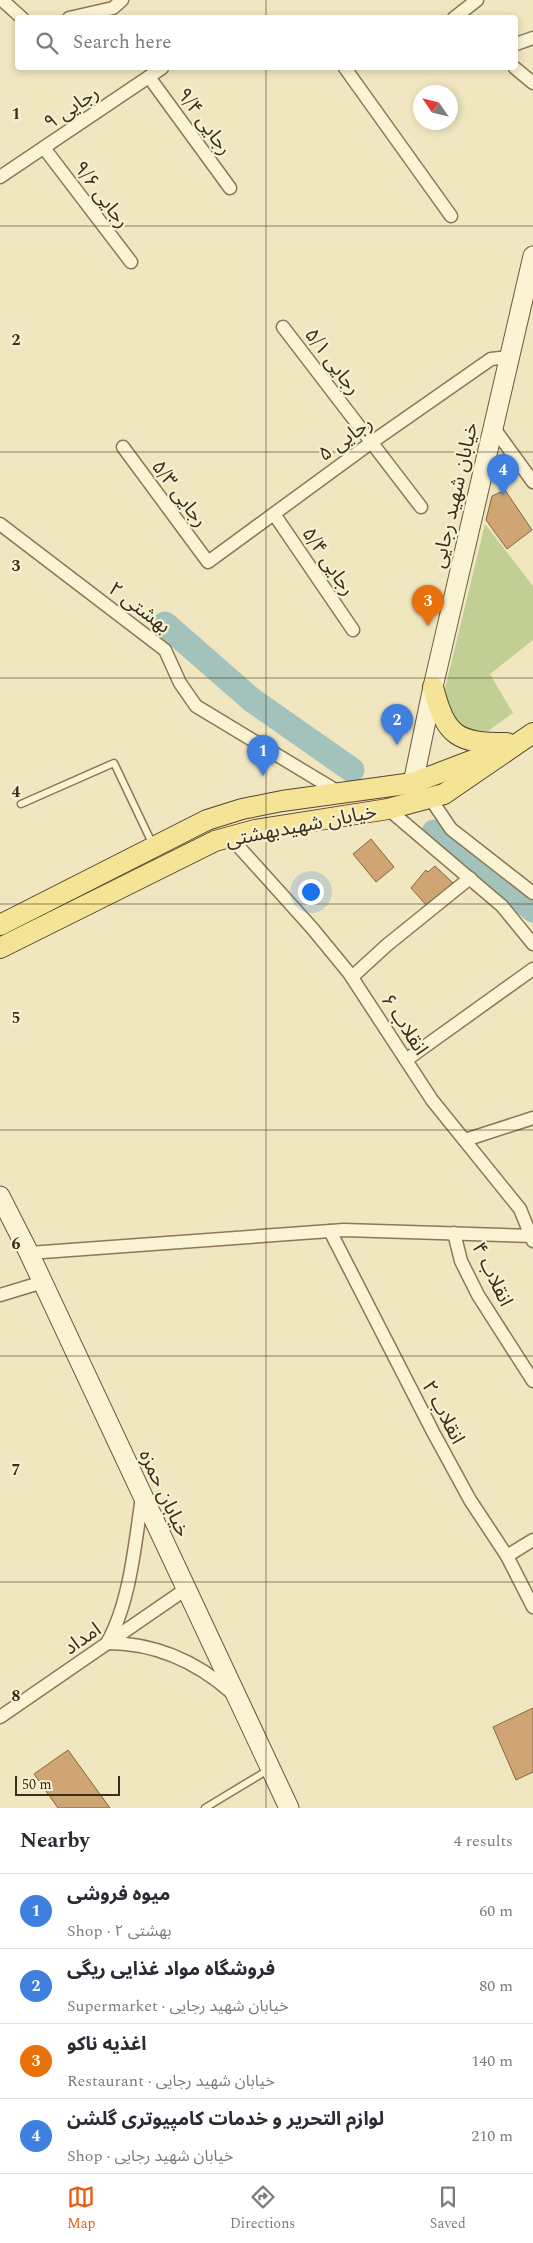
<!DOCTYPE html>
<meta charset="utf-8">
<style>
:root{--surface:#fff;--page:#f7f7f7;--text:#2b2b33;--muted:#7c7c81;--line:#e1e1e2;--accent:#ea580c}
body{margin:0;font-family:Spectral,"Noto Sans Arabic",serif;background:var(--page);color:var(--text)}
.compass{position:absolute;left:413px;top:85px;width:45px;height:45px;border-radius:50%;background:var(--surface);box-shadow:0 2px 8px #0003;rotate:305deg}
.scale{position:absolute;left:15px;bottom:12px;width:105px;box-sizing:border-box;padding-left:5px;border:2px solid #392d1c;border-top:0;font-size:14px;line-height:18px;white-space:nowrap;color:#392d1c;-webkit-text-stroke:4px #f7f0d0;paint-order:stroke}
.you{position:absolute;left:310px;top:891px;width:18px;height:18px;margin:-12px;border:4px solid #fff;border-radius:50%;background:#1a73e8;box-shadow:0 0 0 8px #1a73e833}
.badge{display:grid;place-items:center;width:32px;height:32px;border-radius:50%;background:var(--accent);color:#fff;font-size:16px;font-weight:700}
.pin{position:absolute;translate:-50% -41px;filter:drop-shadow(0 1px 2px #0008)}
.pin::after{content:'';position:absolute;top:26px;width:18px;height:15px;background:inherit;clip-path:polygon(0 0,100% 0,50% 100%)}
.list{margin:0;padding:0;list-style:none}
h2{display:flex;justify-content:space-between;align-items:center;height:65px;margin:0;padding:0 20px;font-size:21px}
h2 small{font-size:16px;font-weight:400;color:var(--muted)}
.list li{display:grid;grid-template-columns:32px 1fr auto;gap:15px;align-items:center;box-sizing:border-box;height:75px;padding:0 20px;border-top:1px solid var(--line)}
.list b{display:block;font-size:19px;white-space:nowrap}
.list p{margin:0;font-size:16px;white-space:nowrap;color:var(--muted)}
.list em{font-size:16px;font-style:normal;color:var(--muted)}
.icon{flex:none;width:28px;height:28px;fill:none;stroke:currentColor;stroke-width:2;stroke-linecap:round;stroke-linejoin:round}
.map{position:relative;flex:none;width:533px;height:1808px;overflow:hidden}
.search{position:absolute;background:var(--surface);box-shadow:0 2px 8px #0003;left:15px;right:15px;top:15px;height:55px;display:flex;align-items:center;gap:12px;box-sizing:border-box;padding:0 18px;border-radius:5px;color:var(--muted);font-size:19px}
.sheet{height:365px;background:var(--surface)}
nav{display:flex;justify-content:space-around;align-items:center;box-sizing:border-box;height:70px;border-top:1px solid var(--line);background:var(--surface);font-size:14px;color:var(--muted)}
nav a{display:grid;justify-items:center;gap:2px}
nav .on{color:var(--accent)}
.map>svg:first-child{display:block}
</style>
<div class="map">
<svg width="533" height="1808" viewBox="0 0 533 1808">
<rect width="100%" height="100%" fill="#f0e7c0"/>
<path fill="#c1cf94" d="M485,524l48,62v54l-43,34 23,39 -25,18 -13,2 -22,-13 -9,-27z"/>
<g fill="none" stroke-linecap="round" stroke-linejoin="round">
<g stroke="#a3c2bc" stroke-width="25">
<path d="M165,624l87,76 100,70"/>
<path d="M434,832l72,54 27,24"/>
</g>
</g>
<g fill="#d0a574" stroke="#8a643c">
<path d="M505,490l27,40 -25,19 -21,-29 6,-24z"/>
<path d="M371,839l23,28 -18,15 -23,-28z"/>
<path d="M435,866l18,17 -26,23 -16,-18 15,-18 2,2z"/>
<path d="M533,1708v64l-17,8 -23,-53z"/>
<path d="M68,1750l42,58h-52l-24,-34z"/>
</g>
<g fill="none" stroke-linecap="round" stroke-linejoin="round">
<defs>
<g id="lane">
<path d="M21,804l93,-41 39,82"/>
<path d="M205,1808l63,-38"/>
</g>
<g id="street">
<path d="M2,0l20,18"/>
<path d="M69,18l44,-10 9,-8"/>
<path d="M454,18l23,-18"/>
<path d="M516,44l17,-6"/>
<path d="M345,68l106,148"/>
<path d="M515,68l18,15"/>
<path d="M149,77l81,111"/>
<path d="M44,148l87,114"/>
<path d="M0,177l162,-109"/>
<path d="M283,327l138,180"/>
<path d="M493,427l40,55"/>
<path d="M123,447l85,115 164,-120 119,-83 18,-2"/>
<path d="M274,514l79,116"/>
<path d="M0,524l165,126 15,33 16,23 144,87"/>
<path d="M430,798l21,31 82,64"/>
<path d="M388,809l114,97 31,38"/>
<path d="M230,837l82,91 37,45 83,127 88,109 13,32"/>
<path d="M352,977l35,-32 83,-67"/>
<path d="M406,1060l127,-91"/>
<path d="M465,1140l68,-22"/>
<path d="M330,1231l103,201 37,68 37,56 26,51"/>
<path d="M454,1233l7,28 17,34 55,86"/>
<path d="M29,1253l315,-23 189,6"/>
<path d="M0,1295l43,-13"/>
<path d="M142,1497c-7,47 -12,106 -35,146 48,0 89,18 125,50"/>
<path d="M507,1556l26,-16"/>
<path d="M0,1717l186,-128"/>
</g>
<g id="secondary">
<path d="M415,797l-2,-14 20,-96 100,-431"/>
<path d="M0,1196l29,57 260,555"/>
</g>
<g id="primary">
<path d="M433,687c13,50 24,56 74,56"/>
<path d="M0,925l207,-105 35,-11 40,-8 131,-18 76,-29"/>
<path d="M0,948l215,-107 40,-11 133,-21 56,-15 89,-61"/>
</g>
</defs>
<use href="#lane" stroke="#8a7857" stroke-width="9"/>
<use href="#street" stroke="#8a7857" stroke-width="15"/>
<use href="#secondary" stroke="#6c593a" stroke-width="21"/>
<use href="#primary" stroke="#57452c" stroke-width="22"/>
<use href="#lane" stroke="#faf3d4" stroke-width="6"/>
<use href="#street" stroke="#faf3d4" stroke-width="12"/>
<use href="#secondary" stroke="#faf3d4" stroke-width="19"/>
<use href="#primary" stroke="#f5e396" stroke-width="20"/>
</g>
<path fill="none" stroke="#392d1c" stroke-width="1" stroke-opacity="0.55" d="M266,0v18M266,68v1740M0,226h533M0,452h533M0,678h533M0,904h533M0,1130h533M0,1356h533M0,1582h533"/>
<g text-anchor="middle" stroke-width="4.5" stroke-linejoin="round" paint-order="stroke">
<g font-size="20" fill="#392d1c" stroke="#f7f0d0">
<text transform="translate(71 107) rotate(-34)" y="7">رجایی ۹</text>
<text transform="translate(205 121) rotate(54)" y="7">رجایی ۹/۴</text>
<text transform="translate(102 194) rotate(53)" y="7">رجایی ۹/۶</text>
<text transform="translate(333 361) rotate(53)" y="7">رجایی ۵/۱</text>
<text transform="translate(345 438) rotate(-36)" y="7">رجایی ۵</text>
<text transform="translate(180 493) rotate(53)" y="7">رجایی ۵/۳</text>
<text transform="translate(454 495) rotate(-77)" y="7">خیابان شهید رجایی</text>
<text transform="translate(329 561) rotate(56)" y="7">رجایی ۵/۴</text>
<text transform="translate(140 607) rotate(37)" y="7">بهشتی ۲</text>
<text transform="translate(301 825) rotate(-11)" y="7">خیابان شهیدبهشتی</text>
<text transform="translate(405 1024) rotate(57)" y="7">انقلاب ۶</text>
<text transform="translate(493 1274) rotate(64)" y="7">انقلاب ۴</text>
<text transform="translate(444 1412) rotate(62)" y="7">انقلاب ۲</text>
<text transform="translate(165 1493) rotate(65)" y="7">خیابان حمزه</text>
<text transform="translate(82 1638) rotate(-35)" y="7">امداد</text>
</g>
</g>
<g font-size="16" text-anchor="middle" font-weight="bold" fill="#392d1c" stroke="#f7f0d0" stroke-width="4.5" stroke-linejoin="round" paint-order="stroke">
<text x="16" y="119">1</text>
<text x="16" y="345">2</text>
<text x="16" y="571">3</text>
<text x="16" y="797">4</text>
<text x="16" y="1023">5</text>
<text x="16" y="1249">6</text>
<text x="16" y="1475">7</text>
<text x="16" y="1701">8</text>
</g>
</svg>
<svg class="compass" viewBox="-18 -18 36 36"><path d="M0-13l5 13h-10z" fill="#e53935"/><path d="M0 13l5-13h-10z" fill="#7c7c81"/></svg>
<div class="scale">50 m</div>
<div class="you"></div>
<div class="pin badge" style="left:263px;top:776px;background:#3f7fe0">1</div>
<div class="pin badge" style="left:397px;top:745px;background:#3f7fe0">2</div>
<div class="pin badge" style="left:428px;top:626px;background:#e8710a">3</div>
<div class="pin badge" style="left:503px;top:495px;background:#3f7fe0">4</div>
<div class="search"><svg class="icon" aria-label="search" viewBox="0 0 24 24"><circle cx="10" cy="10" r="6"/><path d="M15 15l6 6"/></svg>Search here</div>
</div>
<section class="sheet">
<h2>Nearby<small>4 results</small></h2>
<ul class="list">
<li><span class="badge" style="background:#3f7fe0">1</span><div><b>میوه فروشی</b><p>Shop · بهشتی ۲</p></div><em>60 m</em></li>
<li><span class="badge" style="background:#3f7fe0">2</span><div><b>فروشگاه مواد غذایی ریگی</b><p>Supermarket · خیابان شهید رجایی</p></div><em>80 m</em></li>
<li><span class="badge" style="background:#e8710a">3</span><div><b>اغذیه ناکو</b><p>Restaurant · خیابان شهید رجایی</p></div><em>140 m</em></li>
<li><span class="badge" style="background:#3f7fe0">4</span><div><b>لوازم التحریر و خدمات کامپیوتری گلشن</b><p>Shop · خیابان شهید رجایی</p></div><em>210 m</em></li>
</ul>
</section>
<nav>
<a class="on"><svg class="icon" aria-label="map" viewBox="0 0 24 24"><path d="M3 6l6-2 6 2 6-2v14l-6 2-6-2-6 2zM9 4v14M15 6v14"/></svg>Map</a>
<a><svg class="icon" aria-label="directions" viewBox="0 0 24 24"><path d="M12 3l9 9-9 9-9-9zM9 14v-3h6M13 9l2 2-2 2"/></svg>Directions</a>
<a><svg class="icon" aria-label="saved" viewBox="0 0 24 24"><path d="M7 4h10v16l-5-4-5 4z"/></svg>Saved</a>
</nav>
